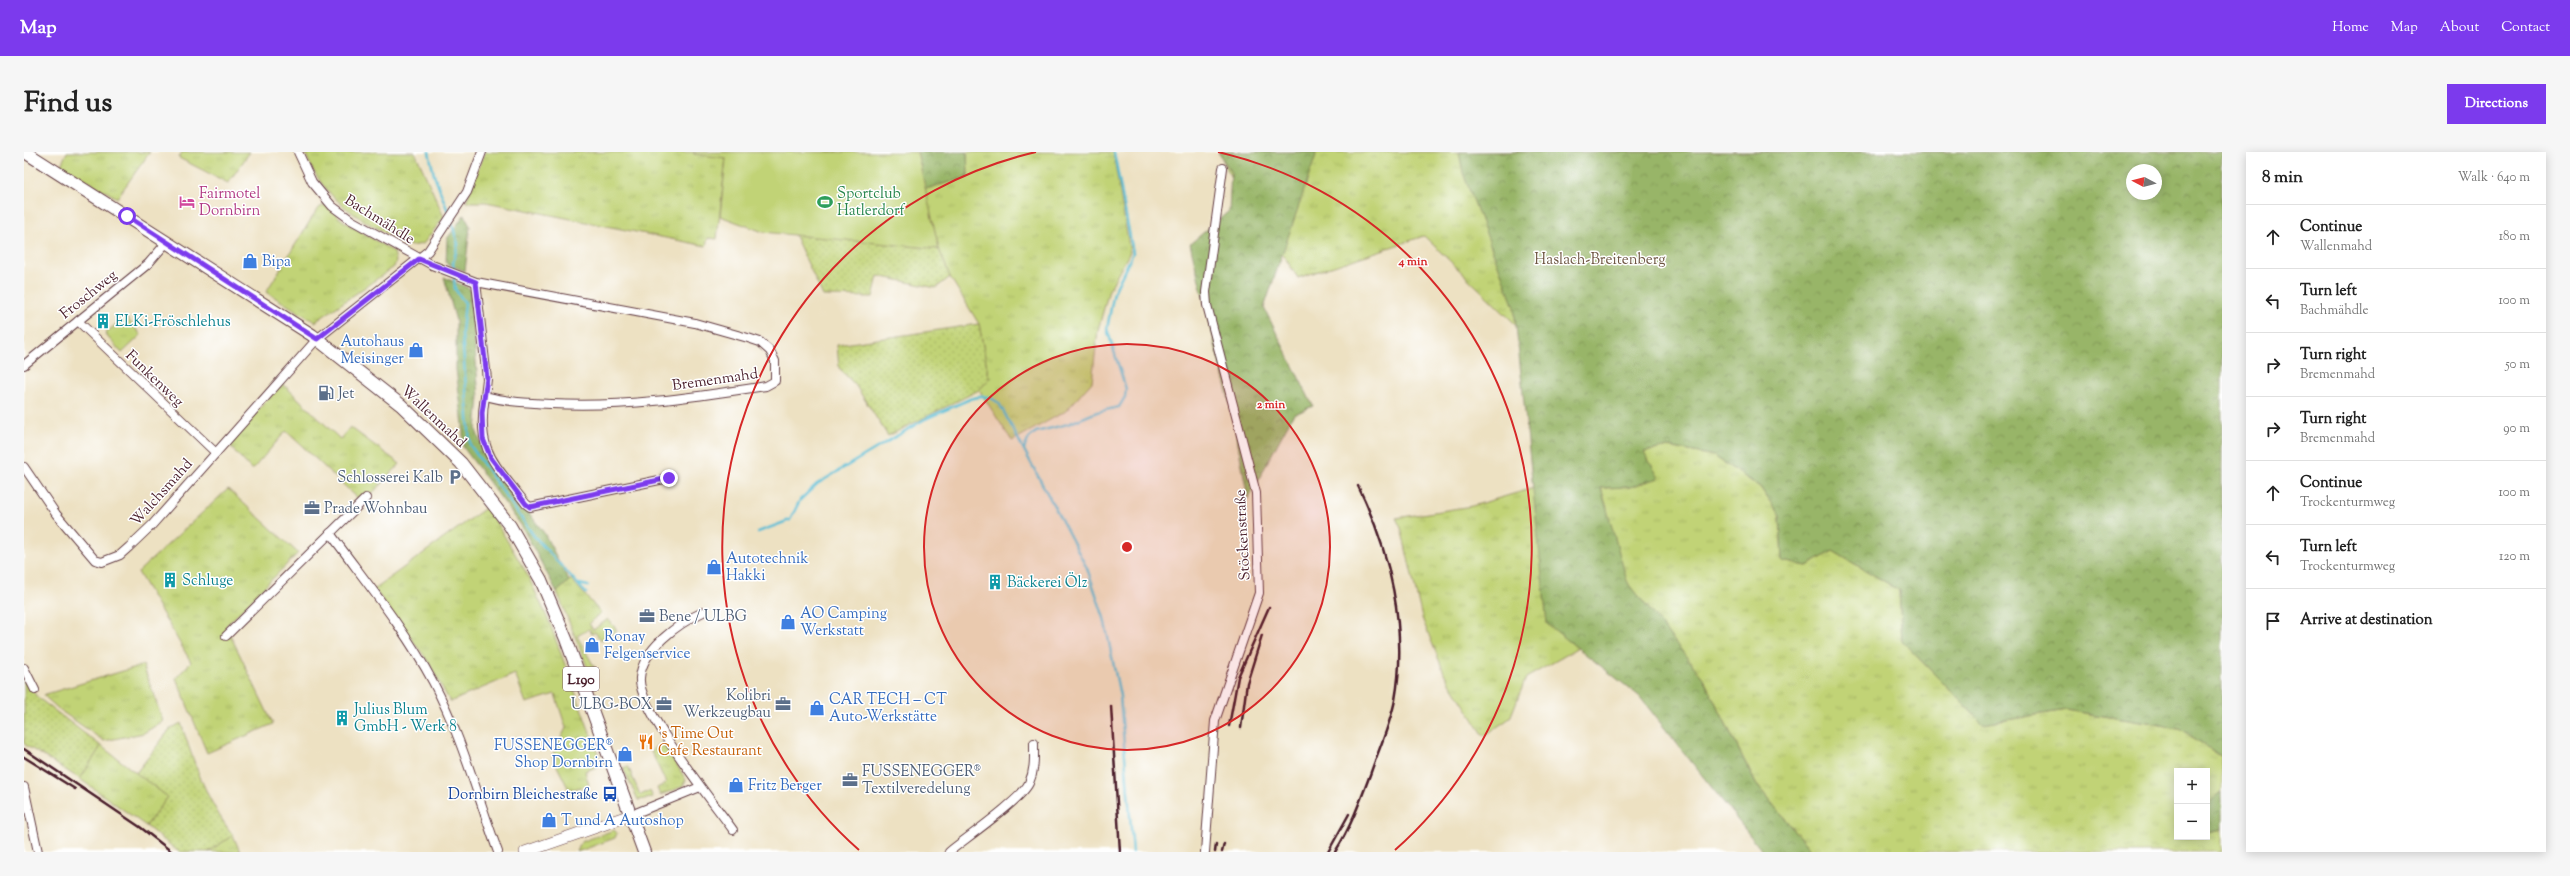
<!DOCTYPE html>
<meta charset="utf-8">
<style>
:root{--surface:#fff;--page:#f6f6f6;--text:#222;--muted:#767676;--line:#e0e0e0;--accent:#7c3aed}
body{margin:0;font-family:"Sorts Mill Goudy",serif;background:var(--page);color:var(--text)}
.controls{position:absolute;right:12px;bottom:12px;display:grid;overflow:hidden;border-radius:0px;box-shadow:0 2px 10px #0003}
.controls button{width:36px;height:36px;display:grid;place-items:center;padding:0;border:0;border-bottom:1px solid var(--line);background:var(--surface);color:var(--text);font:20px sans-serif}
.compass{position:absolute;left:2102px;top:12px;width:36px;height:36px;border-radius:50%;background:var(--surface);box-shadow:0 2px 10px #0003;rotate:277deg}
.stop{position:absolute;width:12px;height:12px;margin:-9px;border:3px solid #7c3aed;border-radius:50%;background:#fff}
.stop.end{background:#7c3aed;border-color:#fff;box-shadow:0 1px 4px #0008}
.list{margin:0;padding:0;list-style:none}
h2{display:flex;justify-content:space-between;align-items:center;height:52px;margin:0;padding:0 16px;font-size:17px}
h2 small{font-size:13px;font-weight:400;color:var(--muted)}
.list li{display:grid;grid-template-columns:26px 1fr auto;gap:12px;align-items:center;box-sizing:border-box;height:64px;padding:0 16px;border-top:1px solid var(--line)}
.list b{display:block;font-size:15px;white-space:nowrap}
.list p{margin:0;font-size:13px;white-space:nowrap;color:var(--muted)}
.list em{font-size:13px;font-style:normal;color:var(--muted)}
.icon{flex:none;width:22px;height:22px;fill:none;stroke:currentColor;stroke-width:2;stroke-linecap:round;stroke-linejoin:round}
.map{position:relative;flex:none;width:2198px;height:700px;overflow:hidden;border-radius:0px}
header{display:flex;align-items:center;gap:24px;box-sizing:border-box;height:56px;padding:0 20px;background:var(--accent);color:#fff}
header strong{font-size:19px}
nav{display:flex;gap:22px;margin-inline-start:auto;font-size:14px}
.intro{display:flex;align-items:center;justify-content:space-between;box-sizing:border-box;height:96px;padding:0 24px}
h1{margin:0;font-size:28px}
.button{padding:10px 18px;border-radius:0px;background:var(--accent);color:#fff;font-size:14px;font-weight:700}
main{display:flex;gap:24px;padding:0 24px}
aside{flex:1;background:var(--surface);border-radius:0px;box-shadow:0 2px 10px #0003}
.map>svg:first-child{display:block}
</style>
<header>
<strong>Map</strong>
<nav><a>Home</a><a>Map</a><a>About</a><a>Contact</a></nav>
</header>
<div class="intro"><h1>Find us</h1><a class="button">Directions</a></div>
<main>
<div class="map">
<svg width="2198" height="700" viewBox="0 0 2198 700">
<defs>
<pattern id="grass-tufts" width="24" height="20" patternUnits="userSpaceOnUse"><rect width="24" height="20" fill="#c1d376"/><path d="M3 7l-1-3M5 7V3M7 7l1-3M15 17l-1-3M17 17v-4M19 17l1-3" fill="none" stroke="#a7b566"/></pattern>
<pattern id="forest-crowns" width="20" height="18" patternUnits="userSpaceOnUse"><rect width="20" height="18" fill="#98b567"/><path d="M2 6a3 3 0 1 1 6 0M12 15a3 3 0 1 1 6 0" fill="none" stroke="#7e9355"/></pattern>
<pattern id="garden-dots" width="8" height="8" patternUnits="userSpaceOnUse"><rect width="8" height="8" fill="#c1d376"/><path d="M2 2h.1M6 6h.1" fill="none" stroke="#a7b566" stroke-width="1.8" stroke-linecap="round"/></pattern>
</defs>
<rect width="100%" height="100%" fill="#fff"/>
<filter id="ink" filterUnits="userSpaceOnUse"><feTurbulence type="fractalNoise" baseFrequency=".025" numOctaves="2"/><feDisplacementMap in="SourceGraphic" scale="8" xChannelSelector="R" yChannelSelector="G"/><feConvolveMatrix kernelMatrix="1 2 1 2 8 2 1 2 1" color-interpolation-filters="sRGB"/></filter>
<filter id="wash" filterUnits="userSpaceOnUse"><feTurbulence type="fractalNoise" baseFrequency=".012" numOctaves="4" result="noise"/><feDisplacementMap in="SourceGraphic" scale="16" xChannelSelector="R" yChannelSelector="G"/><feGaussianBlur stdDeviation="0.9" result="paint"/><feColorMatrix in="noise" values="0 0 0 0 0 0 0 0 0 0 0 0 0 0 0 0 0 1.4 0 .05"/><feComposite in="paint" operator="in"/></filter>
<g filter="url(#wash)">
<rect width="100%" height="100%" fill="#ede1c2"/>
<g fill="url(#grass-tufts)" stroke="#867950">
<path d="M43,0h83l-33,46 -56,-33z"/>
<path d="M158,0h68l-22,31 -49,-25z"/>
<path d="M281,0h110l29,65 -21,27 -12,2c-45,-23 -88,-43 -106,-94z"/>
<path d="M461,0h209v2l32,3 -9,82 -9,-1 -2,8 -220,-44h-20z"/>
<path d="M943,0h146l17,100 -21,38 -11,40 -6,52 -26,29 -54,30 -33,-51 10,-11 -10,-55 -29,-47 -11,-28 -14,-60 43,-12z"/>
<path d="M1195,0h745l-380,325 23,31 -6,-20 29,-1 14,-35 25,-5 45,9 46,31 20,29 2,45 25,5 26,-15 66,39 3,51 81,83 83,-14 113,18 43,29v36l-15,11v-33h-30v66h30v-5l15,-3v23h-410l-56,-68 -53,-106 -60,-67 -117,67 -16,40 -26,18 -39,-61 -23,-57 -21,-90 -5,-10 76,-12 62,-18 57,-91 -167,-161 -126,42 -16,-25 -40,-51z"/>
<path d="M302,53l16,15 52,32 2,9 -2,6 -79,55 -49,-30 52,-84z"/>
<path d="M101,164l16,19 -19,18 -17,-19z"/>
<path d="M258,231l58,56 10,-12 50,37 -37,39 -77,-72 -34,39 -24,-26z"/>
<path d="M204,337l70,64 -72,73 47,98 -66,29 -31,-75 15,-16 -53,-90z"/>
<path d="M463,355l39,65 23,49 53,144 -17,6 4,14 -20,5 -17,-34 14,-28 -11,-34 -29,9 -11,-29 -65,28 -22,-41 -54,-72z"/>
<path d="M547,427l30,34 -12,10 4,7 15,-11 9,11 -16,11 -6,-9 -3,2 -3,-5 -12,7 19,34 -6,4 -33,-82z"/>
<path d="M119,513l20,56 -19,12 -40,8 -43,-30 -18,-16z"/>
<path d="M639,590l23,38 -4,7 -22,8 -3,-7 9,-5 -15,-32z"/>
<path d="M77,594l67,51 -22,29 -66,-47z"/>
<path d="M604,614l12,29 10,-4 3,7 -15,2 -15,-32z"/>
<path d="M590,678l3,3 -2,5 -38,14 4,-10z"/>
<path d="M209,683l7,17h-32z"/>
</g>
<g fill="url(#forest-crowns)" stroke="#716a49" fill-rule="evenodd">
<path d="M893,0h50l1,25 -43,12z"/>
<path d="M1194,0h97l1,3 -52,153 49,98 -20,9 -45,84 -15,-82 -43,-173 39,-33 2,-40z"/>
<path d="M1435,0h763v605l-43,-29 -113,-18 -83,14 -81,-83 -3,-51 -66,-39 -26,15 -25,-5 -2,-45 -20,-29 -46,-31 -45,-9 -25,5 15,26 -29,9 -29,1 26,93 76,97 53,106 56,68h-49l-124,-156 -92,-72 -33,-317 -51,-134zM2108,18h24v24h-24z"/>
<path d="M440,63l6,11 -5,45 -19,-8 1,-24z"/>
<path d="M420,125l26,12 9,108 -3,33 9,25 59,78 25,48 -12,11 -36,-67 -58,-78v-22l-7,-56v-48z"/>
<path d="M2198,641v36l-15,3v-28z"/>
</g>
<g fill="url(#garden-dots)" stroke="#867950">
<path d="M770,82l145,15 11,28 -14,11 -58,-12 -5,21 -50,-1z"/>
<path d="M955,172l10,55 -10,11 -91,46 -32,-50 -17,-18 -2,-23z"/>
<path d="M0,526l13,19 64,49 -21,33 -56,-35z"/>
<path d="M157,571c13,40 26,79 52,112l-25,17h-29l-33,-26 22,-29 -32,-24 34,-44z"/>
</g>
<path fill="#c1d376" stroke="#867950" d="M670,0h223l22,97 -176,-17 -43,-16 6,-58 -32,-4z"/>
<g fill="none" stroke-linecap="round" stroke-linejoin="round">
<g stroke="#57bdd5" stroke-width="2.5">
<path d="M405,0l5,23 15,39"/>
<path d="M427,69l7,23 -5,19 2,26 10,14 -3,30 8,112 64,91 52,57"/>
<path d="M1000,297l5,-11 7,-6 32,-8 29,-12 22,-5 6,-10 1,-8 -19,-60 7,-37 19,-39 -19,-101"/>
<path d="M734,380l32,-12 10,-20 17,-16 108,-65 45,-20 12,-3 9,2 8,5 88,165 17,50 16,78 13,156"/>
<path d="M555,432l9,2"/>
</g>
</g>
</g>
<g filter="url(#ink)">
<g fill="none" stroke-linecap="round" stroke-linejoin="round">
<defs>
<g id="minor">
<path d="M274,0l14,30 20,24 19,14 81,45 44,17 219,41 53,15 12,4 10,9 5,10v20l-9,5c-72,11 -142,22 -215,18 -23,-1 -44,-2 -66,-8l2,-17 -11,-97"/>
<path d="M54,169l138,132"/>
<path d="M0,213l124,-101 19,-22"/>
<path d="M461,244c-9,57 9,66 41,108l4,3 139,-29"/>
<path d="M0,315l32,47 39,46 7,2 18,-7 9,-8 23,-22 165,-186 111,-88 39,-59 15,-40"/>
<path d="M306,381c35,48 75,96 103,149 29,55 44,113 65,170"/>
<path d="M679,460c-24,11 -61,37 -63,66 -3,30 73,124 93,152"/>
<path d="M202,484l140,-138"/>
<path d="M0,516l11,22"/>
<path d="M0,635l14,65"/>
<path d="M607,663l69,-28"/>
<path d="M925,700c17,-14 72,-52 80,-69 6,-13 5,-26 5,-40"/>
<path d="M1181,700l10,-131 44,-128 -3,-100 -49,-188 -1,-13 17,-124"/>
</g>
<path id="secondary" d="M501,700l106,-37"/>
<path id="primary" d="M1,0l287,183 89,70 60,58 49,63 31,54 25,59 78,213"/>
</defs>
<use href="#minor" stroke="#623c42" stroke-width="10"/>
<use href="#secondary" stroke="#623c42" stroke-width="12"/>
<use href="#primary" stroke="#623c42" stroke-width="14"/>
<use href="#minor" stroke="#fff" stroke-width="8"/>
<use href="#secondary" stroke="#fff" stroke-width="11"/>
<use href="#primary" stroke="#fff" stroke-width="12"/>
<g stroke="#4a1f2b" stroke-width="2.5">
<path d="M1087,554l9,146"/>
<path d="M1205,574l9,-49 31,-70"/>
<path d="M1217,576l6,-45 15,-48"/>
<path d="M0,597l116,78 32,25"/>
<path d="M0,605l51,32"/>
<path d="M1191,700l1,-8"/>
<path d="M1198,700l2,-8"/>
<path d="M1304,700l21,-38"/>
<path d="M1311,700c16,-25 26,-53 36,-80 8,-23 19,-47 24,-72 13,-72 -5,-149 -37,-214"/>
</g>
</g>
</g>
<g fill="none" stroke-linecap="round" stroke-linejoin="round" filter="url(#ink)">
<path stroke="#7c3aed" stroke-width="5" d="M103,64l190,123 102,-80 57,23 11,96 -5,35 1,26 8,19 35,46 4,3 139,-29"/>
</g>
<circle cx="1103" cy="395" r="203" fill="#d62828" fill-opacity=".12"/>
<g fill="none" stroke="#d62828" stroke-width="2">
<circle cx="1103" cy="395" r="203"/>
<path d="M835 698A405 405 0 0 1 1012 0M1194 0A405 405 0 0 1 1371 698"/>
</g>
<defs>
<symbol id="hotel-bare" viewBox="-9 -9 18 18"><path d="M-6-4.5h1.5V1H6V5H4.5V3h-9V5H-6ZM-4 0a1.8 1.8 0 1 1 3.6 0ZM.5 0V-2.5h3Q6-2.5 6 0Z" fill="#d1479c" stroke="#fff" stroke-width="2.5" paint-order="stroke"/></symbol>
<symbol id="stadium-bare" viewBox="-9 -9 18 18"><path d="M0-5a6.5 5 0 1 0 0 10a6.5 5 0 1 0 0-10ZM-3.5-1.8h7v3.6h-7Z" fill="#2e9e5b" stroke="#fff" stroke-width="2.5" paint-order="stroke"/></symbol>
<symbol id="shop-bare" viewBox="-9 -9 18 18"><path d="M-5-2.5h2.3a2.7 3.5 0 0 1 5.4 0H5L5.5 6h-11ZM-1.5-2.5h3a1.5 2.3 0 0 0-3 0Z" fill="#3f7fe0" stroke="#fff" stroke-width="2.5" paint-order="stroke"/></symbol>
<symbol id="building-bare" viewBox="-9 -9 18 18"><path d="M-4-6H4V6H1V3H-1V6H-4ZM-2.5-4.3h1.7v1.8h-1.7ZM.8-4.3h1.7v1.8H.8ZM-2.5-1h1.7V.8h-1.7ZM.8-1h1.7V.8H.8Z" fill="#0f9aa8" stroke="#fff" stroke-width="2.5" paint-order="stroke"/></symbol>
<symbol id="fuel-bare" viewBox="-9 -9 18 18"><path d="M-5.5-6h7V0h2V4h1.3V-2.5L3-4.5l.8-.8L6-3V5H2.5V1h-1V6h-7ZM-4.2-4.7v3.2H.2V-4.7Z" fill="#5c6f8a" stroke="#fff" stroke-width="2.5" paint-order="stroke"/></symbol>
<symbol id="parking-bare" viewBox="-9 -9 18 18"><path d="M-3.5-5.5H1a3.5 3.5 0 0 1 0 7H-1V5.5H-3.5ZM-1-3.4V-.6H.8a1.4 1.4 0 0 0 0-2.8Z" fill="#5c6f8a" stroke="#fff" stroke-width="2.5" paint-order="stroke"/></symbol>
<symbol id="office-bare" viewBox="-9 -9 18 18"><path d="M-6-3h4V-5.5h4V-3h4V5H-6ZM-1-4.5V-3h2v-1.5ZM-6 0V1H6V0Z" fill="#5c6f8a" stroke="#fff" stroke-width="2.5" paint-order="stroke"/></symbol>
<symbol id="restaurant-bare" viewBox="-9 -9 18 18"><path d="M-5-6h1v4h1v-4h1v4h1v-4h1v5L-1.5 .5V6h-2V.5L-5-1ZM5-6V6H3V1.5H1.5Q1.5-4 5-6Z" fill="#e8710a" stroke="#fff" stroke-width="2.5" paint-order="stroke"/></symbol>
<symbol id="bus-bare" viewBox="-9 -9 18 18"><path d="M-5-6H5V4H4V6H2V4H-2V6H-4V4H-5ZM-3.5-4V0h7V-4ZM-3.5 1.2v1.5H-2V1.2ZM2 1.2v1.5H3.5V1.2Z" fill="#1a4fb4" stroke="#fff" stroke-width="2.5" paint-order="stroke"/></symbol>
</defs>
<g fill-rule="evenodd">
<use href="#hotel-bare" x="152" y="39" width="22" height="22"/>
<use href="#stadium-bare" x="790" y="39" width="22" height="22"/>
<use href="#shop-bare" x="215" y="98" width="22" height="22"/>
<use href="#building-bare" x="68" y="158" width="22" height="22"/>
<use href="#shop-bare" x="381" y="187" width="22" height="22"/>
<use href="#fuel-bare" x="291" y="230" width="22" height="22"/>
<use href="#parking-bare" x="420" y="314" width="22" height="22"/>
<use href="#office-bare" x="277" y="345" width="22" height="22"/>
<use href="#shop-bare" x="679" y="404" width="22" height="22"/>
<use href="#building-bare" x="135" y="417" width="22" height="22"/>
<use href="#building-bare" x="960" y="419" width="22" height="22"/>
<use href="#office-bare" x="612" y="453" width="22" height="22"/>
<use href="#shop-bare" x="753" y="459" width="22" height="22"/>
<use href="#shop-bare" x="557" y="482" width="22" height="22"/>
<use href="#office-bare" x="629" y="541" width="22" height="22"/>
<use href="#office-bare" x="748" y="541" width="22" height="22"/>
<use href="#shop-bare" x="782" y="545" width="22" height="22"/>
<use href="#building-bare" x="307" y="555" width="22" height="22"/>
<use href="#restaurant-bare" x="611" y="579" width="22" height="22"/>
<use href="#shop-bare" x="590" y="591" width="22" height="22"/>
<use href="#office-bare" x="815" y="617" width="22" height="22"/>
<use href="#shop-bare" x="701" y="622" width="22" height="22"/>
<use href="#bus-bare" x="575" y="631" width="22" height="22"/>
<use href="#shop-bare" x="514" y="657" width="22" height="22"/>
</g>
<g text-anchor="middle" stroke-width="3" stroke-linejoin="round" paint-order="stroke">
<rect fill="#fff" stroke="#80626b" stroke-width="1" x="539" y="515" width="36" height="24" rx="3"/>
<g font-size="14" font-weight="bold" fill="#4a1f2b">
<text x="557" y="532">L190</text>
</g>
<g font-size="15" fill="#b23c85" stroke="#fff" text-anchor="start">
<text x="175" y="46">Fairmotel<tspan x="175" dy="17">Dornbirn</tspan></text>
</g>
<g font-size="15" fill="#27864d" stroke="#fff" text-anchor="start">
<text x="813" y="46">Sportclub<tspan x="813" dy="17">Hatlerdorf</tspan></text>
</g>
<g font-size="15" fill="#4a1f2b" stroke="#fff">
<text transform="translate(356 67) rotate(32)" y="5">Bachmähdle</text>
<text transform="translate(64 142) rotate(-39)" y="5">Froschweg</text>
<text transform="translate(131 226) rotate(44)" y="5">Funkenweg</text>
<text transform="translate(691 227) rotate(-8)" y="5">Bremenmahd</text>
<text transform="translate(410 264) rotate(43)" y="5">Wallenmahd</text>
<text transform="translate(137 340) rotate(-48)" y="5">Walchsmahd</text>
<text transform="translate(1218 383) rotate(-93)" y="5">Stöckenstraße</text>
</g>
<g font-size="15" fill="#6e5542" stroke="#fff">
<text x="1576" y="112">Haslach-Breitenberg</text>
</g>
<g font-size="15" fill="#366cbe" stroke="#fff" text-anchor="start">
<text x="238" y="114">Bipa</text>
<text x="380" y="194" text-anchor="end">Autohaus<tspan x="380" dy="17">Meisinger</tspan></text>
<text x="702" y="411">Autotechnik<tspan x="702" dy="17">Hakki</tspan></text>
<text x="776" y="466">AO Camping<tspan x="776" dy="17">Werkstatt</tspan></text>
<text x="580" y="489">Ronay<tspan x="580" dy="17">Felgenservice</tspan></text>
<text x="805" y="552">CAR TECH – CT<tspan x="805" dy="17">Auto-Werkstätte</tspan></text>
<text x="589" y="598" text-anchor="end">FUSSENEGGER®<tspan x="589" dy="17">Shop Dornbirn</tspan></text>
<text x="724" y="638">Fritz Berger</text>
<text x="537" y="673">T und A Autoshop</text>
</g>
<g font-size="15" fill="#0d838f" stroke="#fff" text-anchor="start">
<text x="91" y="174">ELKi-Fröschlehus</text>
<text x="158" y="433">Schluge</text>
<text x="983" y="435">Bäckerei Ölz</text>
<text x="330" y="562">Julius Blum<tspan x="330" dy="17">GmbH - Werk 8</tspan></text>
</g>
<g font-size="15" fill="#4e5e75" stroke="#fff" text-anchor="start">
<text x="314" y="246">Jet</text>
<text x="419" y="330" text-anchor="end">Schlosserei Kalb</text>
<text x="300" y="361">Prade Wohnbau</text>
<text x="635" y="469">Bene / ULBG</text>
<text x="747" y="548" text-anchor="end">Kolibri<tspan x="747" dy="17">Werkzeugbau</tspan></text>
<text x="628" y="557" text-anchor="end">ULBG-BOX</text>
<text x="838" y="624">FUSSENEGGER®<tspan x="838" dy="17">Textilveredelung</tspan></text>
</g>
<g font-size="15" fill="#c56008" stroke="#fff" text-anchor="start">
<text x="634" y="586">'s Time Out<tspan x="634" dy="17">Cafe Restaurant</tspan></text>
</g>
<g font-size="15" fill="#164399" stroke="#fff" text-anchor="end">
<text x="574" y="647">Dornbirn Bleichestraße</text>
</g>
</g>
<circle cx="1103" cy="395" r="6" fill="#d62828" stroke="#fff" stroke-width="2"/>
<g font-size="12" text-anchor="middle" font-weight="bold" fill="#d62828" stroke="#fff" stroke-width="3" stroke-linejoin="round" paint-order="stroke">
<text x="1389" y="113">4 min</text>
<text x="1247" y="256">2 min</text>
</g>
</svg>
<div class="controls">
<button>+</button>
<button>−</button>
</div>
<svg class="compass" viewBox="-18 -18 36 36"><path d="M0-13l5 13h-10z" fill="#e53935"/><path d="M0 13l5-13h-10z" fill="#767676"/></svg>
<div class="stop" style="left:103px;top:64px"></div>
<div class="stop end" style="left:645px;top:326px"></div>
</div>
<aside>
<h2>8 min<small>Walk · 640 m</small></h2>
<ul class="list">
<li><svg class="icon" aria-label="ahead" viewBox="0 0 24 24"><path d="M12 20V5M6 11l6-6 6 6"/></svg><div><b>Continue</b><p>Wallenmahd</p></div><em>180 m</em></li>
<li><svg class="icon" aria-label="left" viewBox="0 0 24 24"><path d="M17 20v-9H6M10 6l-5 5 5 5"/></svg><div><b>Turn left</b><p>Bachmähdle</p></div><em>100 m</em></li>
<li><svg class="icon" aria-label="right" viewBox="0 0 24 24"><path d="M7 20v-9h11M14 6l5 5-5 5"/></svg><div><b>Turn right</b><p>Bremenmahd</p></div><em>50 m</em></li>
<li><svg class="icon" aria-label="right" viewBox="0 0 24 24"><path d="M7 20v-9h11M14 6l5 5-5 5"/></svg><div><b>Turn right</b><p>Bremenmahd</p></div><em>90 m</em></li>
<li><svg class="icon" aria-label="ahead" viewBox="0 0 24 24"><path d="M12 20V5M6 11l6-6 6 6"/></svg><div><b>Continue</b><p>Trockenturmweg</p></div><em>100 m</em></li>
<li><svg class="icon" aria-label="left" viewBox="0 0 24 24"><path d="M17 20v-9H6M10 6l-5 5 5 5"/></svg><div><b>Turn left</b><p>Trockenturmweg</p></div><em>120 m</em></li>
<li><svg class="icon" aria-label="arrive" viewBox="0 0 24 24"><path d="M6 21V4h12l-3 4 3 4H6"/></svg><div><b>Arrive at destination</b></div></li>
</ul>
</aside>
</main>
